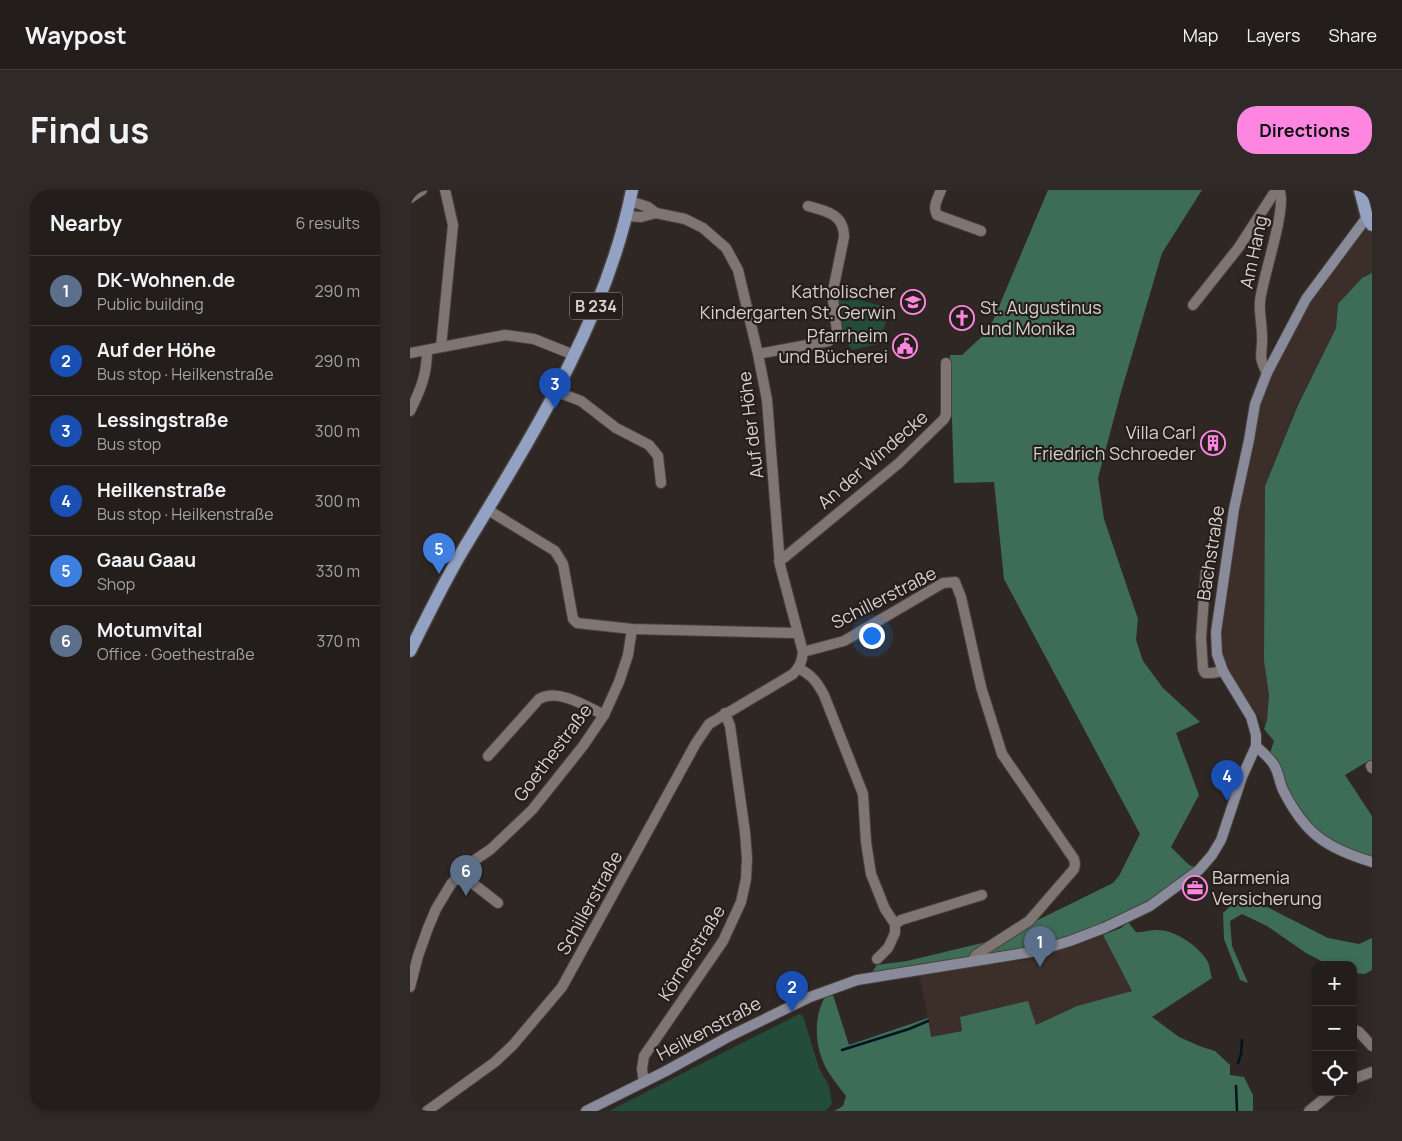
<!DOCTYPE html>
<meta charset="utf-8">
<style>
:root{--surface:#231d1b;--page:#2f2a28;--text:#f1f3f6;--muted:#a3a2a3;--line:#403b3a;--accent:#fe86e1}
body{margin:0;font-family:Manrope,sans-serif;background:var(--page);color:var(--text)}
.controls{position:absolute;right:15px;bottom:15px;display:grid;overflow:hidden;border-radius:10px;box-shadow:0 2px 8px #0003}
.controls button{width:45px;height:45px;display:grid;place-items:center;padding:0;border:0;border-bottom:1px solid var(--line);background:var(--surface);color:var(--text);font:25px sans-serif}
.you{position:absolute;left:461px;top:445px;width:18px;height:18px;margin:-12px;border:4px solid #fff;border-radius:50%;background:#1a73e8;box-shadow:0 0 0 8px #1a73e833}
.badge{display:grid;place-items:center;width:32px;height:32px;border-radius:50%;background:var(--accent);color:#fff;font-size:16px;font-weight:700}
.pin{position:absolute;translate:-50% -41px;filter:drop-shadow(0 1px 2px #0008)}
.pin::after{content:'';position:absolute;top:26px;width:18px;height:15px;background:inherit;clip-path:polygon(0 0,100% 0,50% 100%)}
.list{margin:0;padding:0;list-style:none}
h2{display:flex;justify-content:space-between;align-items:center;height:65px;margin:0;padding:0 20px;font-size:21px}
h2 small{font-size:16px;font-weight:400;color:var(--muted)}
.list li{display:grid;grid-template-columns:32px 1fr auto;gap:15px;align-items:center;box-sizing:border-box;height:70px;padding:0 20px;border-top:1px solid var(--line)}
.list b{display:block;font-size:19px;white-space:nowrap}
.list p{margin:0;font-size:16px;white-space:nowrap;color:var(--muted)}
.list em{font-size:16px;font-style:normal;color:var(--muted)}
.icon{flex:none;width:28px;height:28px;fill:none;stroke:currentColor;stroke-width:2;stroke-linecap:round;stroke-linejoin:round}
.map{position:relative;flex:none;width:962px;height:921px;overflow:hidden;border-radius:20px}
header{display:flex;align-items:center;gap:30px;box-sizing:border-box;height:70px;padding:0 25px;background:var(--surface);border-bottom:1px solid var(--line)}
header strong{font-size:24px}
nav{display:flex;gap:28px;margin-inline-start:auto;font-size:18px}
.intro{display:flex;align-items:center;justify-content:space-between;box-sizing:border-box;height:120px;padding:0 30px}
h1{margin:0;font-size:35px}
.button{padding:12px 22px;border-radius:20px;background:var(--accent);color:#111;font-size:18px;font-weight:700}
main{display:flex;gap:30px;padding:0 30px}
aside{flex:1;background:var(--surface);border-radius:20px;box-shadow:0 2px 8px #0003}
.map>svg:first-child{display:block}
</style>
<header>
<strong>Waypost</strong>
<nav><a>Map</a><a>Layers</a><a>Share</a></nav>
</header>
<div class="intro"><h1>Find us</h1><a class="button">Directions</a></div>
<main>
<aside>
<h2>Nearby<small>6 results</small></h2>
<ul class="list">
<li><span class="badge" style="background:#5c6f8a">1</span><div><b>DK-Wohnen.de</b><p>Public building</p></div><em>290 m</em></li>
<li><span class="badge" style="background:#1a4fb4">2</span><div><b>Auf der Höhe</b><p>Bus stop · Heilkenstraße</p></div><em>290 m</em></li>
<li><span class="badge" style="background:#1a4fb4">3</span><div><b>Lessingstraße</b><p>Bus stop</p></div><em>300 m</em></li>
<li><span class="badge" style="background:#1a4fb4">4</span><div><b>Heilkenstraße</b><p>Bus stop · Heilkenstraße</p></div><em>300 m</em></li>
<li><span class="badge" style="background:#3f7fe0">5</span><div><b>Gaau Gaau</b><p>Shop</p></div><em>330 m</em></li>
<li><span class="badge" style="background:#5c6f8a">6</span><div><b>Motumvital</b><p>Office · Goethestraße</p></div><em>370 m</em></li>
</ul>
</aside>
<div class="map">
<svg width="962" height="921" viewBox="0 0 962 921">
<rect width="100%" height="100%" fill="#2f2724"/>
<g fill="#3c2f29">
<path d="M955,36l7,6v41l-10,5 -24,26 -2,24 -39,77 -32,81 -1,175 5,34 -2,25 -3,5 -38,-58 -5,-17 -3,-18 18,-122 22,-105 11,-30 39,-75z"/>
<path d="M693,745l29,56 -55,15 -42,19 -8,-23 -67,15 2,14 -31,6 -11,-61 52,-10 55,-6 44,-13z"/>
</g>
<g fill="#234c3a">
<path d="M441,108l31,8 -1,4 8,3 -11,31 -26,6 -12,-16 -4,-34 13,1z"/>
<path d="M389,824l4,2 16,52 10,18 3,18 -6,7h-217z"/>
</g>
<g fill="#3e6d57">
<path d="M638,0h154l-40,63 -41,139 -23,86 6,41 34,100 -2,21 7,21 20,27 37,34 -24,11 23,62 -28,52 18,18 6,2 -46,35 -30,15 -80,30 -167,25 5,-7 30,-4 92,-22 114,-56 6,-7 21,-42 -136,-255 -10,-97 -40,1 -4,-128h12l27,-25z"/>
<path d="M962,83v489l-2,-2 -25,15 27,41v41c-12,-4 -25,-7 -37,-14 -34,-20 -48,-56 -65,-90l4,-12 -10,-12 3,-9 2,-25 -5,-34 1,-175 33,-81 38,-77 2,-24 24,-26z"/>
<path d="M830,707l19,6 69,35 31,6 13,-6v32l-7,4 -12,-1v-8h-24l-23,-12 -39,-27 -25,-12 -12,7 2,25 16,37 -8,-3 -16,-41 -1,-26z"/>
<path d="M718,732l8,10c7,1 13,-2 20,-2 18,-1 43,16 52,32 2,5 2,11 4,16l-60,39 27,20 23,10 13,4 15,14v10l14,2 9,18v16h-419l9,-5 3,-10c-6,-8 -12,-15 -17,-23 -14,-22 -17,-53 -4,-76l8,-2 16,50 79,-27 3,19 31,-6 -2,-14 68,-16 8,24 41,-19 55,-15 -29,-56 18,-7z"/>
</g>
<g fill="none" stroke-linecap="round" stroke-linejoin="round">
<g stroke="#011420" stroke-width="2.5">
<path d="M432,860l67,-21 19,-8"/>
<path d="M828,873l3,-9 1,-14"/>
<path d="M826,896l1,25"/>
</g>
<defs>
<g id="street">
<path d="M531,0c-3,8 -9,17 -4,25l44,16"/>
<path d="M0,8l12,-8"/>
<path d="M216,26l15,1 15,-4"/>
<path d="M783,115l46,-58 35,-54 6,-1c6,19 -17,84 -20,109 -1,12 2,24 2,35 1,19 -5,18 5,37"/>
<path d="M31,157l12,-122 -8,-35"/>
<path d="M0,163l95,-18 29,4 40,16"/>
<path d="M348,164l71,-13 6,-5 2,-5 -4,-31v-9l11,-54c0,-23 -18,-26 -36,-31"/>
<path d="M145,201l26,10 35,27 33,17 9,11 3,27"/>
<path d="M0,221c11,-22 17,-37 17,-61"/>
<path d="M78,320l67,41 8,13 10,55 4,4 55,6 165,4"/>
<path d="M369,371l6,-4 114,-94 45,-44 2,-4v-52"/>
<path d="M796,379l-5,69 2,31 2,4h7l11,-2"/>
<path d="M393,462l41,-11 99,-58 12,-1 6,15 20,90 21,67 72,105 1,5 -1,5 -45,52 -53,34 -3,6"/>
<path d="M388,478c14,7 19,14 26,27l39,99 3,48 5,32 14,35 10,15v9l-7,15 -11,11"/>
<path d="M78,566l51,-57c19,-11 47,7 65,16"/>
<path d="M961,576l1,2"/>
<path d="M53,682l8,10 27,21"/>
<path d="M485,734l6,-4 81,-25"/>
<path d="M0,797l8,-31 10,-28 8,-19 15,-25 21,-22 19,-13 41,-39 51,-64 21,-31 15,-33 9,-27 4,-26"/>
<path d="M943,839l6,3 13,14"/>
<path d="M943,889l19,-7"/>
<path d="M234,892l-2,-13 2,-13 79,-115 18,-39 5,-23 1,-21 -2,-26 -15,-106 -5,-13"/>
<path d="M17,921l68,-49 18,-17 49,-58 134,-244 13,-19 84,-50c7,-7 9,-13 10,-22l-23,-87 -13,-165 -9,-46 -20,-84 -12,-22 -23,-20 -18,-9 -29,-6 -8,-6 -18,-6"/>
<path d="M899,921l23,-19"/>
</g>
<g id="secondary">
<path d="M846,556c6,6 14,12 18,19 5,8 5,17 9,25 22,44 43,58 89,72"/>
<path d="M176,921l78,-39 64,-35 82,-40 47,-17 180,-29 33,-10 34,-13 46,-22 49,-36 13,-15 9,-15 21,-63 14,-31v-11l-5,-18 -28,-46 -6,-17 -1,-22 18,-123 15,-69 6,-36 12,-31 39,-74 61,-82"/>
</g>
<g id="primary">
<path d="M950,0l7,27 5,8"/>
<path d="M0,461c17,-34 34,-69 53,-101 68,-113 143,-229 169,-360"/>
</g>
</defs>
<use href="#street" stroke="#49423f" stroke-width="12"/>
<use href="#secondary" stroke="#49423f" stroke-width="12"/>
<use href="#primary" stroke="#49423f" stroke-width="15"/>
<use href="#street" stroke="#7f7673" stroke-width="10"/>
<use href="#secondary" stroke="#898b9b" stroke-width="10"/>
<use href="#primary" stroke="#93a1c3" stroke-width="12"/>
</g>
<defs>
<symbol id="school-ring" viewBox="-11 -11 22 22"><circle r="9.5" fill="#251e1b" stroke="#fe86e1" stroke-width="1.5"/><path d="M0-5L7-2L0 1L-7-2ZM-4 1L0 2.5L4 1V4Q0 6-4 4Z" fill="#fe86e1"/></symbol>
<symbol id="church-ring" viewBox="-11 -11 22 22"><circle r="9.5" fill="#251e1b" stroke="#fe86e1" stroke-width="1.5"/><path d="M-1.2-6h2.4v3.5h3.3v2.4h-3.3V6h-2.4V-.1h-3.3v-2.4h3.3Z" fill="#fe86e1"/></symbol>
<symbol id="civic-ring" viewBox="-11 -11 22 22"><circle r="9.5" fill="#251e1b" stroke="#fe86e1" stroke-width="1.5"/><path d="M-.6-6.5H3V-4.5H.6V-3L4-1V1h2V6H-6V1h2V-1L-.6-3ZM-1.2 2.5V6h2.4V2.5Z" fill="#fe86e1"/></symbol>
<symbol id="building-ring" viewBox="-11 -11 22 22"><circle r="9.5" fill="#251e1b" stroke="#fe86e1" stroke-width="1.5"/><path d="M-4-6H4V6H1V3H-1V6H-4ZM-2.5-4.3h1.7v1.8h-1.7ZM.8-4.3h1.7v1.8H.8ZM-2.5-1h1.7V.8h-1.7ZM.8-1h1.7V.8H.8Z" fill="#fe86e1"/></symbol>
<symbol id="office-ring" viewBox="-11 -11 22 22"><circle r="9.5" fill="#251e1b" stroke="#fe86e1" stroke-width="1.5"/><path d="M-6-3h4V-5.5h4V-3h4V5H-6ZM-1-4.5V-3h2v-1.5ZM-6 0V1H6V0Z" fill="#fe86e1"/></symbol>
</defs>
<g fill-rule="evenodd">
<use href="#school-ring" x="489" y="98" width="28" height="28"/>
<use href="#church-ring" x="538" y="114" width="28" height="28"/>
<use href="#civic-ring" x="481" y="142" width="28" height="28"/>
<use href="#building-ring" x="789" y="239" width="28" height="28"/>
<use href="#office-ring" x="771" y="684" width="28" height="28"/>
</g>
<g text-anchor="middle" stroke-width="4.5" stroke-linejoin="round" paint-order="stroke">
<rect fill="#251e1b" stroke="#a19b99" stroke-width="1" x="160" y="102.5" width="52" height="27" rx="4"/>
<g font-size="16" font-weight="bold" fill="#d6d1cf">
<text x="186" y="122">B 234</text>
</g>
<g font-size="18" fill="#d6d1cf" stroke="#251e1b">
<text transform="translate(844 62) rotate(-78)" y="6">Am Hang</text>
<text transform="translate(341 235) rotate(-97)" y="6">Auf der Höhe</text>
<text transform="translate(463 270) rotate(-41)" y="6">An der Windecke</text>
<text transform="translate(801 363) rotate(-81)" y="6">Bachstraße</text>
<text transform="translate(474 408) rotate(-27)" y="6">Schillerstraße</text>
<text transform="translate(143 563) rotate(-53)" y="6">Goethestraße</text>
<text transform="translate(180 713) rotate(-61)" y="6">Schillerstraße</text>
<text transform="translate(282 763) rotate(-58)" y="6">Körnerstraße</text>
<text transform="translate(299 839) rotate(-28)" y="6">Heilkenstraße</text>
</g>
<g font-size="18" fill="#d6d1cf" stroke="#251e1b" text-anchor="end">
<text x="486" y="108">Katholischer<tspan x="486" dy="21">Kindergarten St. Gerwin</tspan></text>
<text x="570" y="124" text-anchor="start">St. Augustinus<tspan x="570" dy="21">und Monika</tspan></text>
<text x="478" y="152">Pfarrheim<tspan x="478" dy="21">und Bücherei</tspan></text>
<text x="786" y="249">Villa Carl<tspan x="786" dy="21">Friedrich Schroeder</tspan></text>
<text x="802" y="694" text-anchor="start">Barmenia<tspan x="802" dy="21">Versicherung</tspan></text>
</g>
</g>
</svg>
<div class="controls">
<button>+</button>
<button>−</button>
<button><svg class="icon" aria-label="locate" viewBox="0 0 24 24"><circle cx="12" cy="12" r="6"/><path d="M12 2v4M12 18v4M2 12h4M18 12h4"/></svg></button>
</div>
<div class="you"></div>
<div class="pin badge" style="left:630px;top:777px;background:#5c6f8a">1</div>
<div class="pin badge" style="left:382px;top:822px;background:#1a4fb4">2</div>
<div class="pin badge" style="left:145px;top:219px;background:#1a4fb4">3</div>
<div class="pin badge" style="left:817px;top:611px;background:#1a4fb4">4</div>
<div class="pin badge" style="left:29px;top:384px;background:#3f7fe0">5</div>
<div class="pin badge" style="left:56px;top:706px;background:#5c6f8a">6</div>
</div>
</main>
